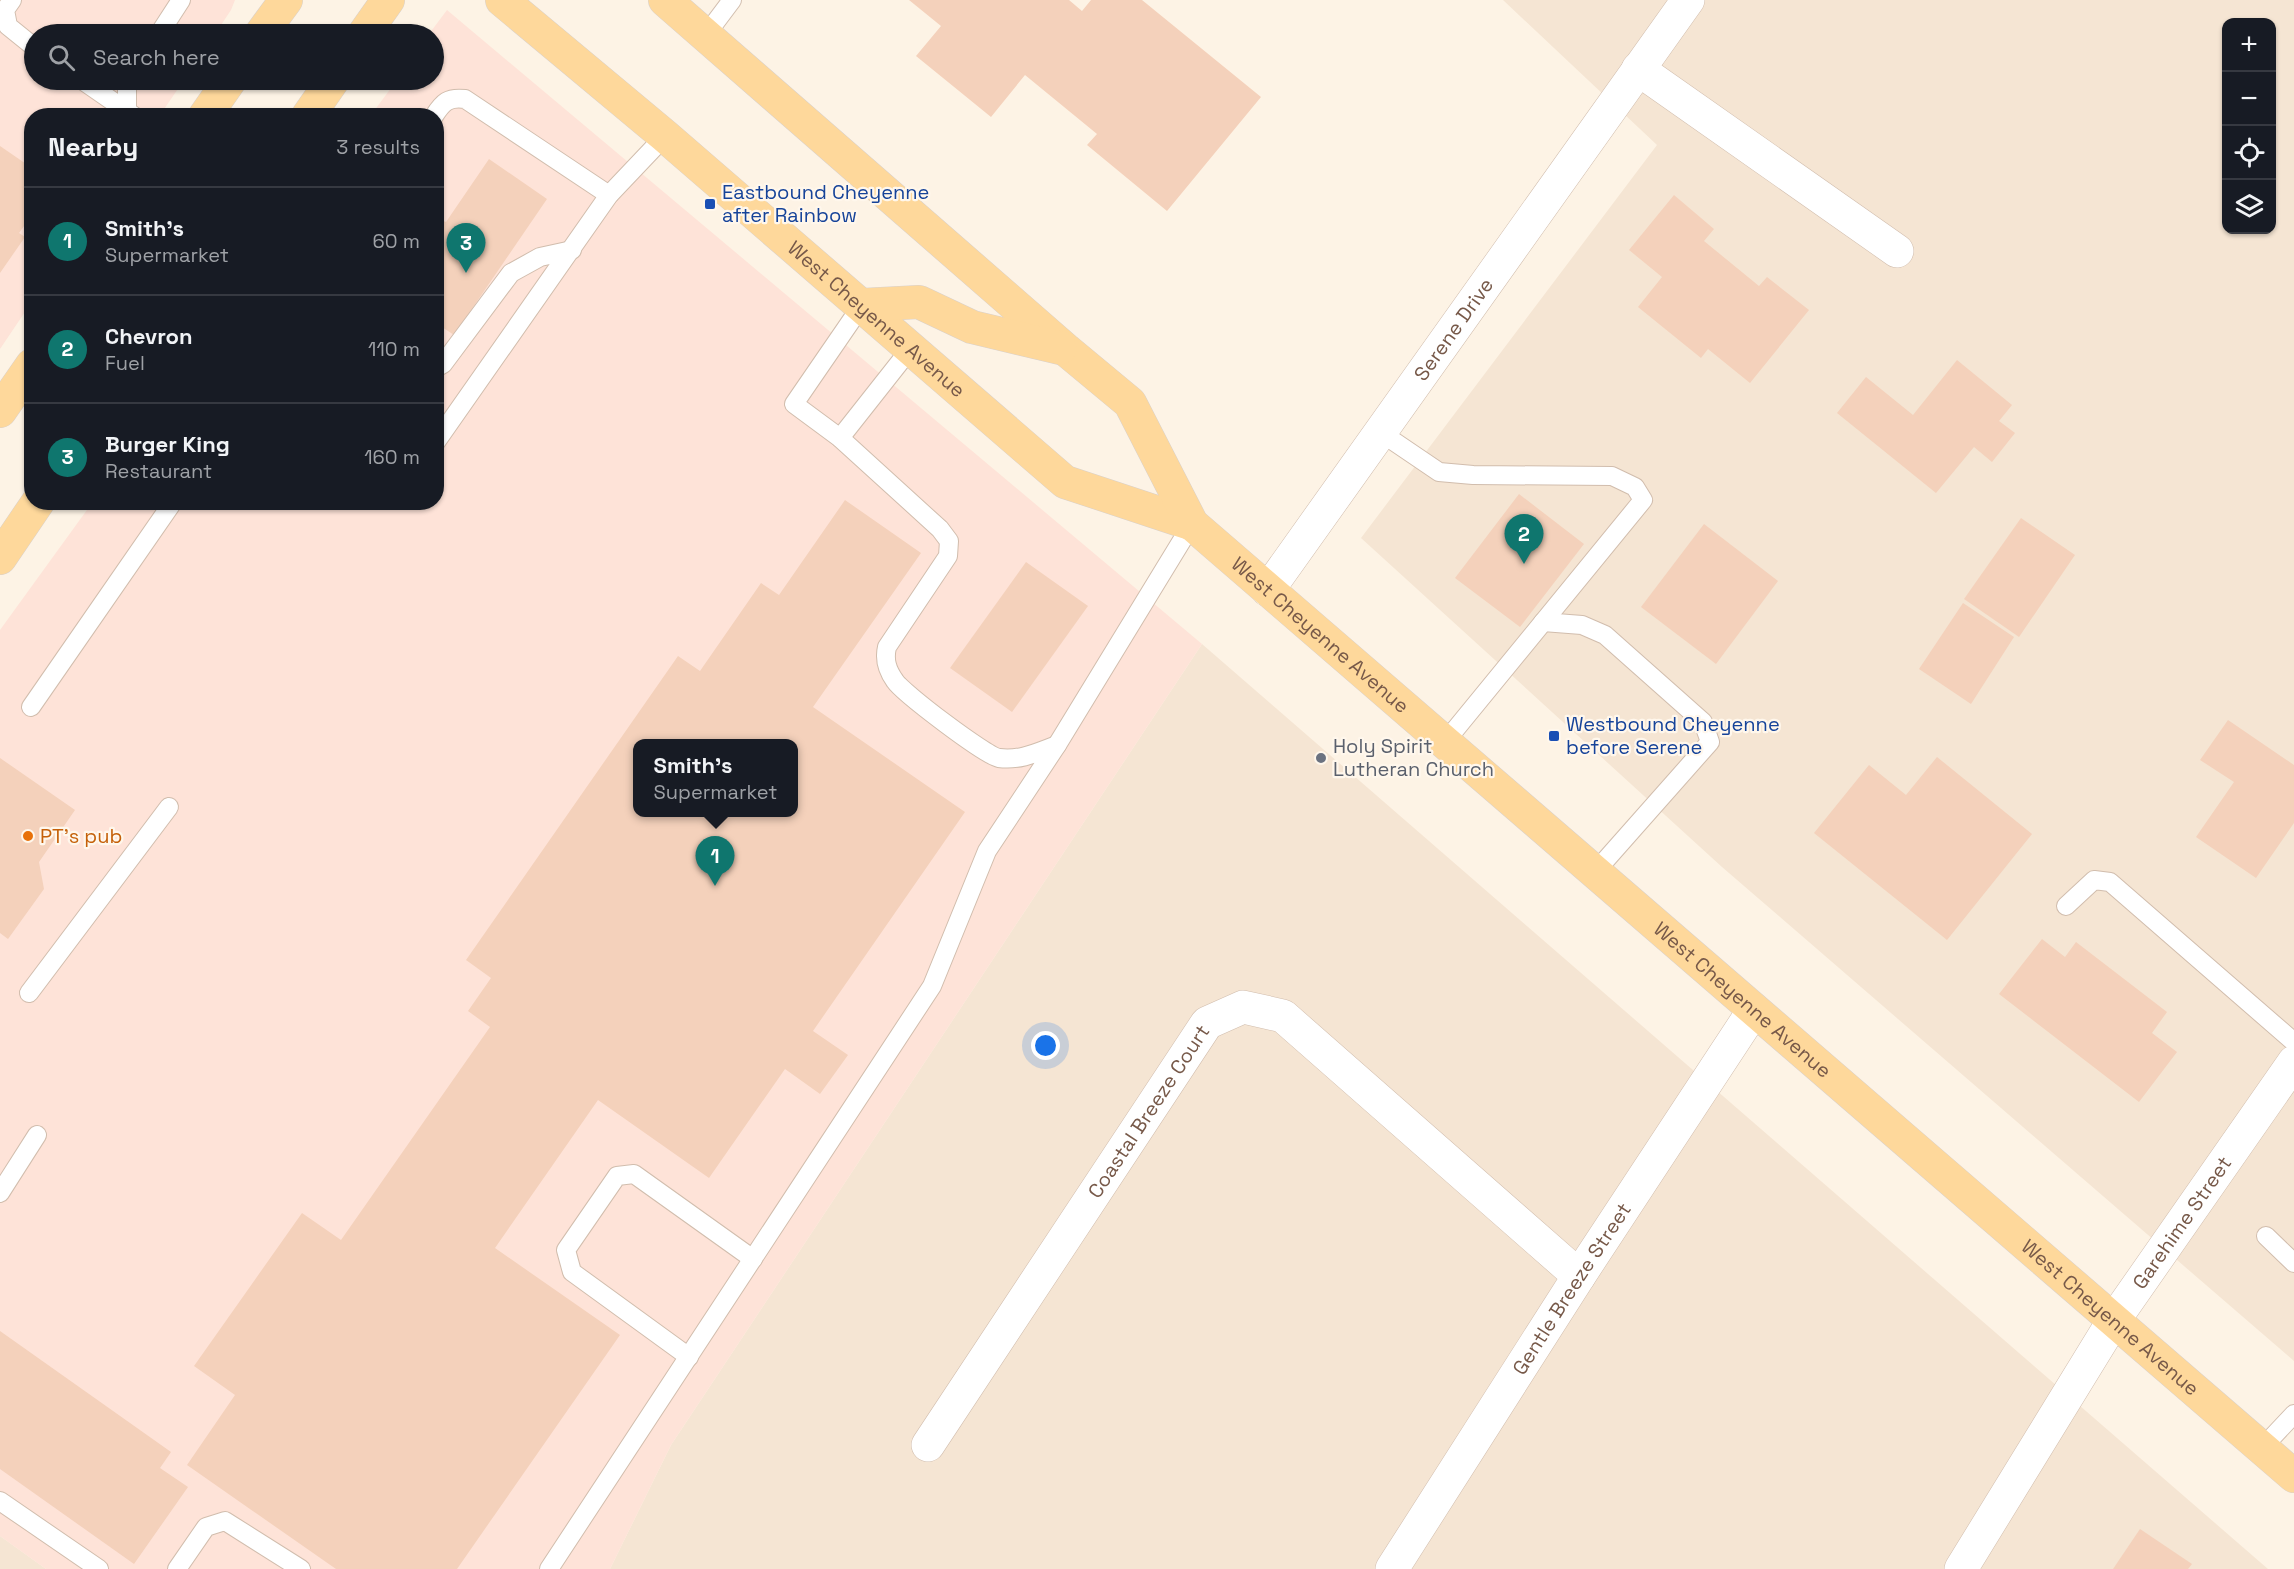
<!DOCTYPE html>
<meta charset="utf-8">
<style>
:root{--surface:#171b24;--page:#242831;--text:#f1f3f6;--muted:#9ea1a6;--line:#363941;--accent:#0f766e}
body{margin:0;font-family:"Space Grotesk",sans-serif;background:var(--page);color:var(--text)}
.controls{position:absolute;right:18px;top:18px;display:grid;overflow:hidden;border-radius:12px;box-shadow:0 2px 4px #0004}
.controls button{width:54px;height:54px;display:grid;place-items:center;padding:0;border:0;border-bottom:2px solid var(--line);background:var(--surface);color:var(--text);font:30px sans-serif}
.you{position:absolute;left:1046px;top:1046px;width:21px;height:21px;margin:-15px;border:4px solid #fff;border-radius:50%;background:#1a73e8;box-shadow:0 0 0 9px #1a73e833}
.badge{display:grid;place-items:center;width:39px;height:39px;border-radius:50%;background:var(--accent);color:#fff;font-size:20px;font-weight:700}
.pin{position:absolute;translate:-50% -50px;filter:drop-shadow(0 2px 3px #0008)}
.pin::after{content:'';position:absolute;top:32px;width:21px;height:18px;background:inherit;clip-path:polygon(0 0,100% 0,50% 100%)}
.popup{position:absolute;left:633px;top:739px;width:165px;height:78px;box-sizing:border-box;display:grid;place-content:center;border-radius:12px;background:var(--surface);filter:drop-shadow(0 2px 4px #0005);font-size:20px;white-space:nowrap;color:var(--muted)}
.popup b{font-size:22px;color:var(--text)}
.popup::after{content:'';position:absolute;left:50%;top:100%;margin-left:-12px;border:12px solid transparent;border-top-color:var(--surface)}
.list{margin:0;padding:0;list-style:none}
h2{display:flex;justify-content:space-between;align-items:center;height:78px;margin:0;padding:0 24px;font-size:26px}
h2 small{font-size:20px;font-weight:400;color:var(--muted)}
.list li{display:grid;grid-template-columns:39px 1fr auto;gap:18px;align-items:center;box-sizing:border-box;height:108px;padding:0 24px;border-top:2px solid var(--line)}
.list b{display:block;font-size:22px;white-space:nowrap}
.list p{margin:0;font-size:20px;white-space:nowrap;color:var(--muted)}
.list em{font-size:20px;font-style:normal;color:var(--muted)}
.icon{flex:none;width:33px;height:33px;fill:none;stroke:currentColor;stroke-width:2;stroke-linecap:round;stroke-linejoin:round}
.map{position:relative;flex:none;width:2294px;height:1569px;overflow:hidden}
.search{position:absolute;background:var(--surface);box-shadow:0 2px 4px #0004;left:24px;top:24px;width:420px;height:66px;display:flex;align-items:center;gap:15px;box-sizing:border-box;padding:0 21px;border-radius:33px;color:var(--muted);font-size:22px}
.panel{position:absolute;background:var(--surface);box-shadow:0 2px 4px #0004;left:24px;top:108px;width:420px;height:402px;border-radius:24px}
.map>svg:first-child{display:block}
</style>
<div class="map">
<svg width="2294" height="1569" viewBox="0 0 2294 1569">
<rect width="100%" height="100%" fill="#fdf3e5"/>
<g fill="#f5e5d3" fill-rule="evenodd">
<path d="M1503,0h791v1361l-572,-494 -361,-329 296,-393zM2226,22h46v208h-46z"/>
<path d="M1202,644l1066,925h-1658l61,-124z"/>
<path d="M0,1536l46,33h-46z"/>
</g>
<g fill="#fee3d8" fill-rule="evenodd">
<path d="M0,0h235l-4,10 -16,24h-181v46h150l-24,35 -128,1 -1,187 -31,46z"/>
<path d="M447,10l755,634 -531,801 -61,124h-564l-46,-33v-906l92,-127 344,-1v-386l-65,-1 26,-35h37v-46h-5zM637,744h156v68h-156z"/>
</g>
<g fill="#f4d1bb" fill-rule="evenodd">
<path d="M909,0h160l13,11 9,-11h51l119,97 -94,114 -80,-66 10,-11 -72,-59 -34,42 -75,-61 25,-30z"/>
<path d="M0,146l32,22v47l-13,18 6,4 -25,36z"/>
<path d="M489,159l58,40 -93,136 -18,-12v-105l10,4z"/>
<path d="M1674,195l40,34 -10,12 55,45 8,-9 42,33 -59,73 -42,-34 -7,9 -63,-51 24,-30 -33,-27z"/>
<path d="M1957,360l55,45 -13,16 16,12 -23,29 -18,-15 -38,46 -99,-80 29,-36 47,38z"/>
<path d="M1519,494l65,50 -64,83 -65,-49z"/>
<path d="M845,500l76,53 -108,154 152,105 -152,219 35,24 -28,39 -35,-25 -76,109 -111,-78 -103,148 125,87 -163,234h-121l-149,-104 48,-70 -41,-29 108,-153 39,27 149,-213 -22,-16 23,-33 -25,-18 212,-304 22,15 61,-88 18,12zM637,744h156v68h-156z"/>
<path d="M2021,518l54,37 -56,82 -55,-38z"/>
<path d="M1704,524l74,57 -62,83 -75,-57z"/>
<path d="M1026,562l62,44 -76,106 -62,-44z"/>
<path d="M1963,603l51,34 -43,67 -52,-35z"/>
<path d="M2228,720l66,45v58l-38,55 -60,-41 38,-55 -34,-22z"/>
<path d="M1937,757l95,77 -85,106 -133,-107 55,-68 37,30z"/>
<path d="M0,758l75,52 -36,52 5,27 -36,50 -8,-6z"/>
<path d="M2042,939l23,18 11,-15 91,70 -15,21 25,19 -38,50 -140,-108z"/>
<path d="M0,1331l171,121 -11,16 28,19 -54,77 -134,-95z"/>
<path d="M2140,1529l52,35 -4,5h-75z"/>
</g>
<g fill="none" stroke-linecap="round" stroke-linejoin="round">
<defs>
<g id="service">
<path d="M12,0l-7,10 3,16 26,21"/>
<path d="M159,34l22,-34"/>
<path d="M705,36l27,-36"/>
<path d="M82,80l52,36"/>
<path d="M127,111v-25l4,-6"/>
<path d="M434,116c9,-14 14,-19 31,-17l144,96"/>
<path d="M862,305l-68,99 46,34 100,91 9,12 -1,15 -61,91c-3,13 0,23 8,34 8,12 91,75 104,77 21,3 39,-6 58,-13"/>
<path d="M436,368l7,-4 68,-91 29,-16 32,-7"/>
<path d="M1380,432l59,40 34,3 139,1 23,11 8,13 -198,242"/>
<path d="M840,438l71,-90"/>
<path d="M436,442l173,-247 56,-59"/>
<path d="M1543,622l39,3 23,10 98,87 7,20 -115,130"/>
<path d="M31,707l142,-205"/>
<path d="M2066,906l28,-26 16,2 184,160"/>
<path d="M29,993l140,-186"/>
<path d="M0,1193l37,-58"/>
<path d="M2266,1236l28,27"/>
<path d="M689,1357l-117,-85 -6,-22 51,-74 17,-2 119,85"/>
<path d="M2262,1448l32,-34"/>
<path d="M0,1501l99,68"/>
<path d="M177,1569l29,-42 19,-6 76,48"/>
<path d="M549,1569l383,-583 55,-135 70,-106 135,-221"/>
</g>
<g id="minor">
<path d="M1638,69l259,182"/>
<path id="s1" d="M1268,590l420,-590"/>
<path id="s2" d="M928,1445l279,-422 36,-16 40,9 296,260"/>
<path id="s3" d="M1392,1569l187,-293 175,-266"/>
<path id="s4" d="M1961,1569l153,-249 180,-258"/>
</g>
<g id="primary">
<path id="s5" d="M502,0l163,136 400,346 127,42"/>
<path id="s6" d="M665,0l400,349 65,54 62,121 1102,952"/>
<path d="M261,34l25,-34"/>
<path d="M364,34l24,-34"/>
<path d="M205,116l25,-36"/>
<path d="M308,116l25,-36"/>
<path d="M862,305l57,-3 53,25 88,21"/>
<path d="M0,411l32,-46"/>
<path d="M0,558l38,-56"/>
</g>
</defs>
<use href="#service" stroke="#d1bdad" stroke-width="20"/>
<use href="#minor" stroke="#d1bdad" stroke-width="34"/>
<use href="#primary" stroke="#d9d1cc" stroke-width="34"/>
<use href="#service" stroke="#fff" stroke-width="18"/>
<use href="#minor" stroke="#fff" stroke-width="33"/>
<use href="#primary" stroke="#fed89b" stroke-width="33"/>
</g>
<g fill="#1a4fb4" stroke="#fff7ec" stroke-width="2">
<rect x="704" y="198" width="12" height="12" rx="3"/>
<rect x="1548" y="730" width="12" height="12" rx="3"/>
</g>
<circle fill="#6b7280" stroke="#fff7ec" stroke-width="2" cx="1321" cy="758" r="6"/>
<circle fill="#e8710a" stroke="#fff7ec" stroke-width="2" cx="28" cy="836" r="6"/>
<g text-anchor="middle" stroke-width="4.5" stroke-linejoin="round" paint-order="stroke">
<g font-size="20" fill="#164399" stroke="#fff7ec" text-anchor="start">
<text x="722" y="199">Eastbound Cheyenne<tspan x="722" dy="23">after Rainbow</tspan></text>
<text x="1566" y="731">Westbound Cheyenne<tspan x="1566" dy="23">before Serene</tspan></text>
</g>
<g font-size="20" fill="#775949" stroke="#fff7ec">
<text dy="7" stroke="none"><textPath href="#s5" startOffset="492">West Cheyenne Avenue</textPath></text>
<text dy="7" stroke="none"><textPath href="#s1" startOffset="320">Serene Drive</textPath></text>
<text dy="7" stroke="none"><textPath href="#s6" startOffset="921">West Cheyenne Avenue</textPath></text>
<text dy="7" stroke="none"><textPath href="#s6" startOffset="1479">West Cheyenne Avenue</textPath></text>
<text dy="7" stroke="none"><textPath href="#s2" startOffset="400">Coastal Breeze Court</textPath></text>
<text dy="7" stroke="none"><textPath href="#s4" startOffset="411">Garehime Street</textPath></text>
<text dy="7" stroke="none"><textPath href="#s3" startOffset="333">Gentle Breeze Street</textPath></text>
<text dy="7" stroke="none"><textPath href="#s6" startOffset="1965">West Cheyenne Avenue</textPath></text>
</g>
<g font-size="20" fill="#5b616d" stroke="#fff7ec" text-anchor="start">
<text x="1333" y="753">Holy Spirit<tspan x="1333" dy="23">Lutheran Church</tspan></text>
</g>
<g font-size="20" fill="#c56008" stroke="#fff7ec" text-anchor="start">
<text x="40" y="843">PT's pub</text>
</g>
</g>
</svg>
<div class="controls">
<button>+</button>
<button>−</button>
<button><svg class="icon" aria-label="locate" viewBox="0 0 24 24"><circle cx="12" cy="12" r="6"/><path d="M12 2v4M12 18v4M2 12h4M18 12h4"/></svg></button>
<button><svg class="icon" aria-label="layers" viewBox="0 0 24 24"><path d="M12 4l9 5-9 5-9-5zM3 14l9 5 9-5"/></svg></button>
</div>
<div class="you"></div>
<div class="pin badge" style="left:715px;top:886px">1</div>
<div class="popup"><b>Smith's</b>Supermarket</div>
<div class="pin badge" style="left:1524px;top:564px">2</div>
<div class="pin badge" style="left:466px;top:273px">3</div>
<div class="search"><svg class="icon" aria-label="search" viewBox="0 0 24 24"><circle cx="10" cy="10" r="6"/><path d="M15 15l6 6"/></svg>Search here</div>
<section class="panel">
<h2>Nearby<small>3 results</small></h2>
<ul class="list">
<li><span class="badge">1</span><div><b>Smith's</b><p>Supermarket</p></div><em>60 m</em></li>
<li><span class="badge">2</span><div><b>Chevron</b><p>Fuel</p></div><em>110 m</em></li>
<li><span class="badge">3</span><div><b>Burger King</b><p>Restaurant</p></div><em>160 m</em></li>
</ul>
</section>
</div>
